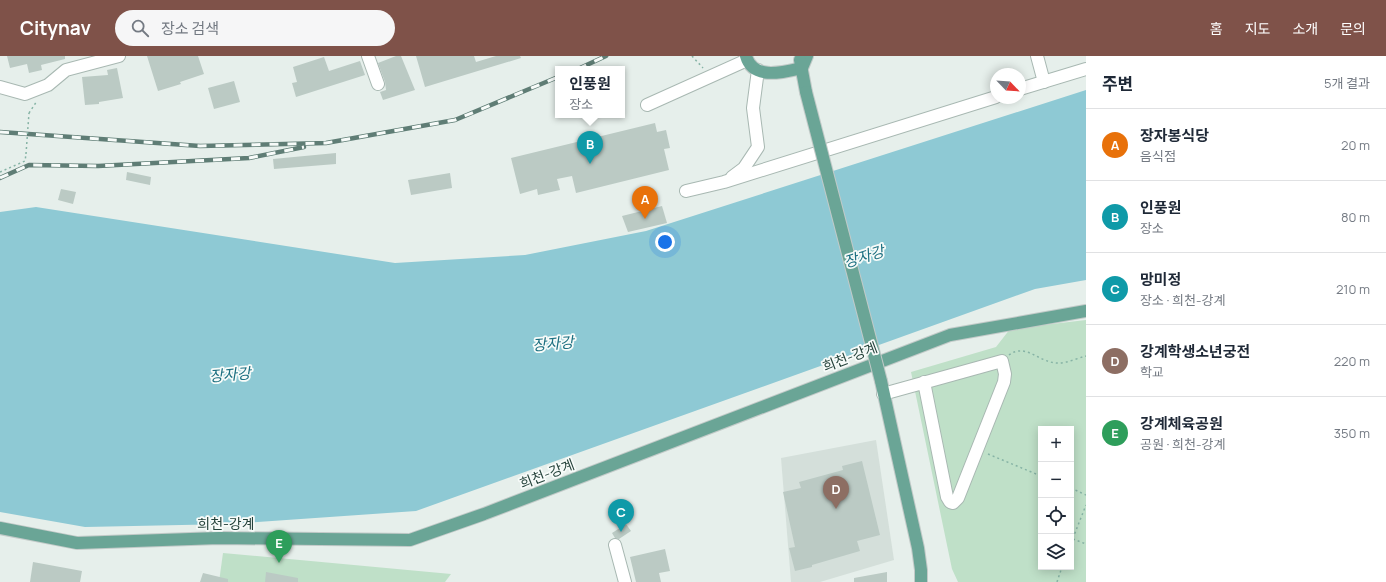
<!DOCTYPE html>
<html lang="ko">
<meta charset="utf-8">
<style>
:root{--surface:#fff;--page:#f6f6f7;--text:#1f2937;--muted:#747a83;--line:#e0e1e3;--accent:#7f5249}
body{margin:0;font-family:Manrope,"Noto Sans KR",sans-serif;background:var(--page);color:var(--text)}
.controls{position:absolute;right:12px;bottom:12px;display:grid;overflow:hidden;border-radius:0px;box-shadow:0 2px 10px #0003}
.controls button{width:36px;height:36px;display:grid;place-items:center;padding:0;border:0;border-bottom:1px solid var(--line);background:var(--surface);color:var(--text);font:20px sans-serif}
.compass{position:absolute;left:990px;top:12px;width:36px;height:36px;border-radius:50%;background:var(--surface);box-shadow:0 2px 10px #0003;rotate:115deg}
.you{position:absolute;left:665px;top:186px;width:14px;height:14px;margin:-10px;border:3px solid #fff;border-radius:50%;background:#1a73e8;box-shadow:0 0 0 6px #1a73e833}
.badge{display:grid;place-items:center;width:26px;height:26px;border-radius:50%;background:var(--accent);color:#fff;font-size:13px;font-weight:700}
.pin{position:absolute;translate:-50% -33px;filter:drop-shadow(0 1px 2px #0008)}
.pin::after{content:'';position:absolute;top:21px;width:14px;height:12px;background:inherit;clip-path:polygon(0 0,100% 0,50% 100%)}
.popup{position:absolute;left:555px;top:10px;width:70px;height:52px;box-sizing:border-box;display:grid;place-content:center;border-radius:0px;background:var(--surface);filter:drop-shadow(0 1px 3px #0005);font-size:13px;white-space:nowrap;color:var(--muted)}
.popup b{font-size:15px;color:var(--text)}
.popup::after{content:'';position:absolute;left:50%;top:100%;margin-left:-8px;border:8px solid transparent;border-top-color:var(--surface)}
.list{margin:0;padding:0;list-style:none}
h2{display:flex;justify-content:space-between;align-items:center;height:52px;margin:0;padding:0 16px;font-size:17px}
h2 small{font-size:13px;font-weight:400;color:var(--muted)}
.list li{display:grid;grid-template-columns:26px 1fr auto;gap:12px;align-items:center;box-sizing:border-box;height:72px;padding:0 16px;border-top:1px solid var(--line)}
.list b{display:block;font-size:15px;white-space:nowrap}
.list p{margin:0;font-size:13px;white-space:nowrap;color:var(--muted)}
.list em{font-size:13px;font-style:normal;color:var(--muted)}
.icon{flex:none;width:22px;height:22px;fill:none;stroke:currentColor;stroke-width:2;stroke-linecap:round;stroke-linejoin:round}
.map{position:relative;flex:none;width:1086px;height:526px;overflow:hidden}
header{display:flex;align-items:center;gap:24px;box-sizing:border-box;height:56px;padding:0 20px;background:var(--accent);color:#fff}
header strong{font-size:19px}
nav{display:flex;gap:22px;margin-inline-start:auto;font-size:14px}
.search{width:280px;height:36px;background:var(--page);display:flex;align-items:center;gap:10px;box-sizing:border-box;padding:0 14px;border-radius:22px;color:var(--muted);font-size:15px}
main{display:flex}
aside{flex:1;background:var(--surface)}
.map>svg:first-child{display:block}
</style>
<header>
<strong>Citynav</strong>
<div class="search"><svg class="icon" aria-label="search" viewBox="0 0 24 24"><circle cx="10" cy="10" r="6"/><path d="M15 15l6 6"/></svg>장소 검색</div>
<nav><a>홈</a><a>지도</a><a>소개</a><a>문의</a></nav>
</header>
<main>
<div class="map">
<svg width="1086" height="526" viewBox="0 0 1086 526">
<rect width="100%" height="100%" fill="#e6efeb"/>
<path fill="#d4dfda" d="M876,384l18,120 -74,22h-29l-10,-124z"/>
<g fill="#bfe0c8" fill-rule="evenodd">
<path d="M1086,264v262h-128l-6,-13 -41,-197 85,-25 14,-18zM1041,373h30v138h-30z"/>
<path d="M223,497l228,21 -6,8h-226z"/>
</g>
<path fill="#8ec9d4" d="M1086,34v190l-51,9 -619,222 -186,13 -145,3 -85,-15v-300l36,-5 359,56 130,-8 121,-24z"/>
<g fill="#bbcac4">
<path d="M7,0h58v3l-24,6 1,5 -13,3 -2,-9 -17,4z"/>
<path d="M147,0h51l6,18 -24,8 1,2 -23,7z"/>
<path d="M396,0h5l14,34 -32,10 -3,-8 6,-2 -1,-8 -7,-19z"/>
<path d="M416,0h58l2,6 20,-6h24l1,2 -96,29z"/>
<path d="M324,1l5,14 31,-10 5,14 -69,22 -4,-14 5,-1 -4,-15z"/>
<path d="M117,12l6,30 -24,4v2l-14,1 -3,-28 26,-2 -1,-5z"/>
<path d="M234,25l6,21 -26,7 -6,-21z"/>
<path d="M655,67l2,9 9,-2 4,18 -6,1 5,21 -93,23 -4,-17 -15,3 3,11 -22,5 -1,-6 -17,5 -9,-36z"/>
<path d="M336,97v11l-62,5 -1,-10z"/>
<path d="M127,116l24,5 -1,8 -24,-5z"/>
<path d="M450,117l2,15 -41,7 -3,-15z"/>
<path d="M61,133l15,3 -3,12 -15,-4z"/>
<path d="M662,150l5,17 -39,9 -6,-16z"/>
<path d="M862,405l18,74 -23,6 3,10 -48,14v2l-17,4 -6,-23 6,-1 -12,-55 18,-4 -2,-6 44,-12 -1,-4z"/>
<path d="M626,468l5,7 -12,8 -4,-1 -3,-5z"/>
<path d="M665,493l5,22 -11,2 2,9h-25l-6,-25z"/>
<path d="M33,506l49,9 -2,11h-50z"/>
<path d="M266,516l32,6v4h-33z"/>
<path d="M887,516v10h-33v-4z"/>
<path d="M203,517l25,6v3h-28z"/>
</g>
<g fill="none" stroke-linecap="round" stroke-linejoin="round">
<defs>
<g id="minor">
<path d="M368,0l10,28"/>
<path d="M1037,0l7,26"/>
<path d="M0,31l25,7 23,-9 18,-15 53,-14"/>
<path d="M1020,33l66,-20"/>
<path d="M647,49l100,-45"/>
<path d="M732,121l12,-9 14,-21 -5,-39 5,-38"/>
<path d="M686,135l38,-9 272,-85"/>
<path d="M883,338l119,-33 3,13 -1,8 -46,116 -5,5 -3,-1 -3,-5 -23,-115"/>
<path d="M615,489l10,37"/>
</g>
<g id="major">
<path d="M746,0c7,25 38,16 56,12l5,-12"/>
<path d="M800,4l6,32"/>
<path d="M881,325l37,167 3,22v12"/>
<path d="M0,472l77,15 142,-5 191,2 74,-26 466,-179 136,-24"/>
</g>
</defs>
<use href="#minor" stroke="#a8b8b2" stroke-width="14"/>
<use href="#major" stroke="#c2cac8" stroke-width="14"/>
<g stroke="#86b3a5" stroke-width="1.5" stroke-dasharray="2 3" stroke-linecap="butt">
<path d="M692,0l11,12"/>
<path d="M29,57l8,-12"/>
<path d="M0,116l25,-11 1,-7"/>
<path d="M1009,299c17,-13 31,9 50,8 8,0 19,-5 27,-7"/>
<path d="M988,398l53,22"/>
<path d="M1071,432l15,7"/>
<path d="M1073,483l13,5"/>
<path d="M1071,487l15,-38"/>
<path d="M1057,526l5,-15"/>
</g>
<use href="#minor" stroke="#fff" stroke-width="12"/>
<use href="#major" stroke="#6aa596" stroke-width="12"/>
<defs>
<g id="rail">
<path d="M578,13l28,-13"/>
<path d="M0,76l200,14 126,-3 129,-23 103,-43"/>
<path d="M0,122l29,-13 69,1 151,-8 55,-11"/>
</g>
</defs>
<use href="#rail" stroke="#5f7d75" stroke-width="4.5"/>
<use href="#rail" stroke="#f7fbf9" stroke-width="3" stroke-dasharray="9" stroke-linecap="butt"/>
<defs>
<path id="major-bridge" d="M806,36l75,289"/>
</defs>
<use href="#major-bridge" stroke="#c2cac8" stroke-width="14" stroke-linecap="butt"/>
<path stroke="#86b3a5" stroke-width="1.5" stroke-dasharray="2 3" stroke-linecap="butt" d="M26,98l3,-41"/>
<use href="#major-bridge" stroke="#6aa596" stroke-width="12"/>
</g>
<g text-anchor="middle" stroke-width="3.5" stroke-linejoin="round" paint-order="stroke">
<g font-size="14" fill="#24423a" stroke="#f7fbf9">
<text transform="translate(850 301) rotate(-21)" y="5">희천-강계</text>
<text transform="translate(547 418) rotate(-21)" y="5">희천-강계</text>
<text x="226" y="473">희천-강계</text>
</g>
<g font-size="15" font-style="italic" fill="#1c6f80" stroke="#f7fbf9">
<text transform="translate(864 201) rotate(-17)" y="5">장자강</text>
<text transform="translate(553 288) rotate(-5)" y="5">장자강</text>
<text transform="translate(230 319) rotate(-5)" y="5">장자강</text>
</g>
</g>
</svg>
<div class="controls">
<button>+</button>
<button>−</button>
<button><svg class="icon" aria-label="locate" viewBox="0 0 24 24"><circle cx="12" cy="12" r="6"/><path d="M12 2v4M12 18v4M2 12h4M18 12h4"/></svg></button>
<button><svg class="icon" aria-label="layers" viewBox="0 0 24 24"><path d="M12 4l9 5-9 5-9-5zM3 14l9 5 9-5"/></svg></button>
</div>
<svg class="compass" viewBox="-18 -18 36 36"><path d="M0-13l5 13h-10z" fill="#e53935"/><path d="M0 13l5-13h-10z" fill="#747a83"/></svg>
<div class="you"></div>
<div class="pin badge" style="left:645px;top:163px;background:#e8710a">A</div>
<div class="pin badge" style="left:590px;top:108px;background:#0f9aa8">B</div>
<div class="popup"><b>인풍원</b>장소</div>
<div class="pin badge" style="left:621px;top:476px;background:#0f9aa8">C</div>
<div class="pin badge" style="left:836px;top:453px;background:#8d6e63">D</div>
<div class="pin badge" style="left:279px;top:507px;background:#2e9e5b">E</div>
</div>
<aside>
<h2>주변<small>5개 결과</small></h2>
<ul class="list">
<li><span class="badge" style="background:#e8710a">A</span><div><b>장자봉식당</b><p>음식점</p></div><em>20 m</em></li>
<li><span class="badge" style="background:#0f9aa8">B</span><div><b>인풍원</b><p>장소</p></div><em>80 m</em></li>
<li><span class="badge" style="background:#0f9aa8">C</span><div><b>망미정</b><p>장소 · 희천-강계</p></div><em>210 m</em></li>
<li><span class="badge" style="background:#8d6e63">D</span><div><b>강계학생소년궁전</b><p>학교</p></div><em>220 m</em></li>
<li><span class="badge" style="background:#2e9e5b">E</span><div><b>강계체육공원</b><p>공원 · 희천-강계</p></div><em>350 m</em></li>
</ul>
</aside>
</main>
